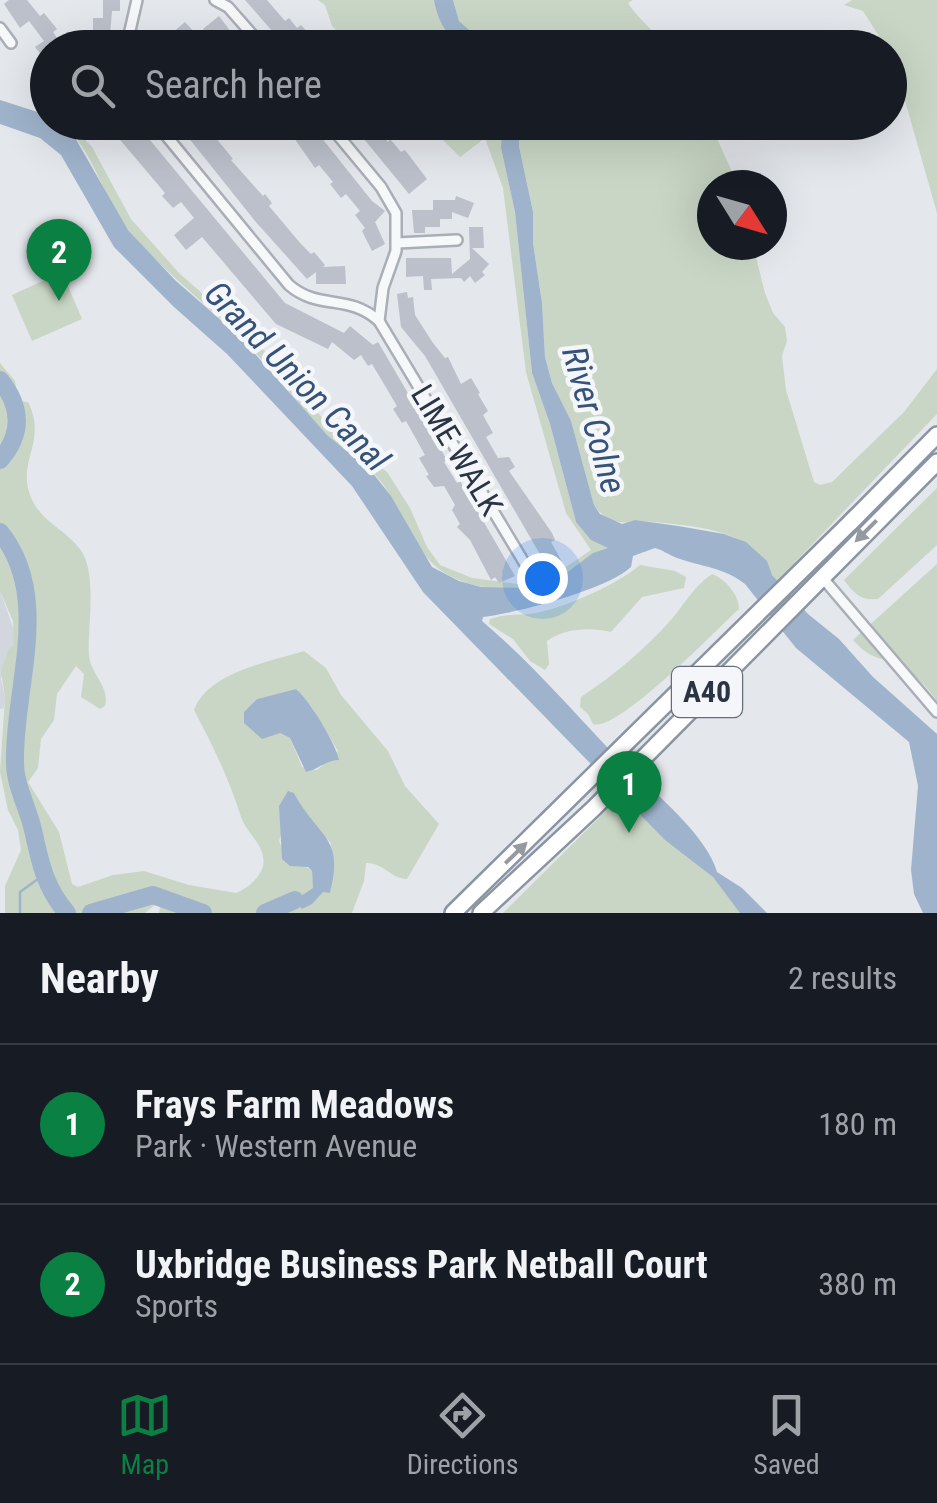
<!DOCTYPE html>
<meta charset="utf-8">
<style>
:root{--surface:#171b24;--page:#242831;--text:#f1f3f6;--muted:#9ea1a6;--line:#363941;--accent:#0b8043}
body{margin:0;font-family:"Roboto Condensed",sans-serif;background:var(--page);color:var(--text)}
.compass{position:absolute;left:697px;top:170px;width:90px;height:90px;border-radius:50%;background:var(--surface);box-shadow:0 10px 40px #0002;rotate:127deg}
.you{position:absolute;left:542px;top:578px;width:35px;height:35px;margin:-25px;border:8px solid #fff;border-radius:50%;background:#1a73e8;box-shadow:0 0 0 15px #1a73e833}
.badge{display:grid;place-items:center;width:65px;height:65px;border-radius:50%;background:var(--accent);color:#fff;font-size:32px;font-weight:700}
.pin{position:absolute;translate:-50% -82px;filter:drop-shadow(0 2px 5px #0008)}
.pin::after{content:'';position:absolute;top:52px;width:35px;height:30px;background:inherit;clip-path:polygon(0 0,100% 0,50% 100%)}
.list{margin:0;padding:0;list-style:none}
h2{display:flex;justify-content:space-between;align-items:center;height:130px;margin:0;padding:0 40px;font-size:42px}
h2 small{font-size:32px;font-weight:400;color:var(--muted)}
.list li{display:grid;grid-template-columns:65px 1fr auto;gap:30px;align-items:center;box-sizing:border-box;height:160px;padding:0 40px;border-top:2px solid var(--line)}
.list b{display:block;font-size:38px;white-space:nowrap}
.list p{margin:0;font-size:32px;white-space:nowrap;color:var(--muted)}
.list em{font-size:32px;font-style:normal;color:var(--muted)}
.icon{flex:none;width:55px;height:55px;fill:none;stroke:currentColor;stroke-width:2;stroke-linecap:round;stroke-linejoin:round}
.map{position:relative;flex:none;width:937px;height:913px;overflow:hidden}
.search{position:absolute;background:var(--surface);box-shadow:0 10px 40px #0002;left:30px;right:30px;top:30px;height:110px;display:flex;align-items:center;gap:25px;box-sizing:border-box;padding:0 35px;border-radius:55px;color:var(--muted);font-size:38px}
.sheet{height:450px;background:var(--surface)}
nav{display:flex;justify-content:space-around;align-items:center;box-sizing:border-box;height:140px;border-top:2px solid var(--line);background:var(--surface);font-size:28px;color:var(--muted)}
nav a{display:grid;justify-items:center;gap:5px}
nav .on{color:var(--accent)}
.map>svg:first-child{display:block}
</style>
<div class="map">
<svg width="937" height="913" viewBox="0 0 937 913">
<rect width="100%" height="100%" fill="#e4e7ec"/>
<path fill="#d2d6de" d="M0,591l15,42 -1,12 -13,34 4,19 -1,10 -4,1z"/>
<g fill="#c9d6c5" fill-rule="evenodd">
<path d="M318,0h116l18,37 15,10h-114l-21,-21 -7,-21z"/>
<path d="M453,0h180l-5,3c11,18 27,27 38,44h-177l-30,-26z"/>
<path d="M852,0h85v213l-47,-165 -4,-1 -23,-36 -19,-6z"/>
<path d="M62,123h7l23,24 39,72 48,54 76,67 81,94 51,38 23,36 17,39 13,18 32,13 46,6 36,-9 37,-25 -25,-37 -40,-141 -23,-184 -18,-50 -25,19 -34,-34h76l-1,25 14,64 17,161 18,51 26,98 34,26c-18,6 -29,17 -45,27 -24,14 -54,17 -81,12 -67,-12 -68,-54 -101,-103 -15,-20 -40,-32 -57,-50 -30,-31 -55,-67 -86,-97 -37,-36 -77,-66 -110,-105 -28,-33 -35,-81 -68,-109z"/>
<path d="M520,123h190l28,62h-26v60h41l12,48 8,20 12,14 2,14 -5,15 4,34 28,92 6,3 12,-3 72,-70 33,-43v45l-160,167c-13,-14 -13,-29 -35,-40 -29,-15 -68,-17 -100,-20 -8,-1 -16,3 -23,1 -11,-2 -19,-8 -25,-17l-23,-83 -19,-39 -7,-26 -3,-54 -9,-60v-31l-14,-66z"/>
<path d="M62,272l20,47 -50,22 -20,-46z"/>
<path d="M0,363l15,18 3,20 10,1c19,38 -9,57 1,90 8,28 35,36 51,57 18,23 7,79 9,107 2,19 21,30 16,50l-5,3 -19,-12 3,-23 -8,-8 -19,28 -3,26 -13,19 -3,29 -10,14 31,50 13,52 6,3 35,-12 31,-4 45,14 47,8c11,-4 24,-15 27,-27 4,-20 -17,-33 -22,-49 -11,-36 -29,-73 -47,-107 14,-38 75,-48 110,-59l22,17 15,27 47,56 17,35 34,38 -32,55c-16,0 -24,-17 -41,-16l-2,18 -12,32h-193l1,-6 -3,-4 -12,10h-140v-27l16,-36 -3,-20 -10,-20 -8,-38 5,-74 -4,-26 7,-22 6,-5 -1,-24 -13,-30zM297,689l14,17 27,45 -21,19 -15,-3 -12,-29 -10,-5 -23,-34zM294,793l14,26 23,24 -8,48 -9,7 -2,-27 -9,-6 -13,1 -11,-25z"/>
<path d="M937,488v57l-59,54c-18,2 -24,-6 -34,-19z"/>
<path d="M937,564v137c-9,-13 -21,-26 -36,-34 -22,-12 -28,-5 -48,-27z"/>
<path d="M640,565l35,6 11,6 -2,11 -42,9 -31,35c-21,-5 -46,-4 -64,9l2,23 -4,6 -15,-9 -17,-22 -24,-15 1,-5c15,-5 26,-4 40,-5 30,-4 87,-29 110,-49z"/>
<path d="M712,574c13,5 27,20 27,35 -23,21 -122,124 -146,115l-5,-10 -8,-7 1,-10c33,-22 63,-47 89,-76 15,-17 23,-34 42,-47z"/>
<path d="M630,787l123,126h-250z"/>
</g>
<g fill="#9fb4cc">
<path d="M434,0h19l6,21 30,26c-33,1 -49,-14 -55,-47z"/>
<path d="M0,100l47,15 1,7 14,1 8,6 58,101 47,50 65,57 87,98 45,37 19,24 41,71 27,14 22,6 44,1 36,-11 32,-24 15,-5 -17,-8 -15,-18 -26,-98 -18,-51 -17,-161 -14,-64 1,-25h18l-1,23 14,66v31l9,60 3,54 7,26 19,38 23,84 6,9 22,10 13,-4 43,6 46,8 22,8 21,19 5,14 36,39 31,25 34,38 64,57v179h-14l-9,-19 -3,-24 7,-84 -9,-44 -113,-94 -51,-64c-22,-17 -43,-17 -68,-26 -8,-3 -14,-8 -22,-10l-22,8 -2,11c-23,22 -114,46 -148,50l-1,4c46,39 84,82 124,125 31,33 99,83 111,126l25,16 25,25h-27l-27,-36 -48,-37 -242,-248 -71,-106 -125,-132 -53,-47 -60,-60 -53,-92 -21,-17 -40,-14z"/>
<path d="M296,689c13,10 40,55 43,71 -13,0 -20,9 -33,12l-16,-34 -10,-5 -18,6 -18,-16v-11l13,-13z"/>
<path d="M288,791l6,2c24,45 51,43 36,100l-7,-1 -11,12 -10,5 -7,-9 18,-12 -1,-17 -4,-4 -18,-1 -8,-7 -3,-53z"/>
</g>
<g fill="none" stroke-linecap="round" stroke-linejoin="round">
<path stroke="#9fb4cc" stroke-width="2.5" d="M20,913v-21l22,-16"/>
<g stroke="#9fb4cc" stroke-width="18">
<path d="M0,380c22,27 23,54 0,80"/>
<path d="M0,532c53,65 13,157 15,231 0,22 13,45 18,67 7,32 12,58 34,83"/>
<path d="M91,913l62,-18 50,18"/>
<path d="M265,913l30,-13"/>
</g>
</g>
<g fill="#bbc0ca">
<path d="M9,0h18l13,16 4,-3 13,16 -4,3 4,6 -9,7v6l-6,5 -7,-9 9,-6 -15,-20 -9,7 -16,-24z"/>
<path d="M103,0h17v11h-8l-3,37h-16v-30h10z"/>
<path d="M245,0h22l18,21 4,-3 8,10 4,-3 12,13 -3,3 5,7h-28z"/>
<path d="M219,16l12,16 13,16h-26l-15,-19z"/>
<path d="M185,22l11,12 -11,9 4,5h-43l15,-14 4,5z"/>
<path d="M105,122h30l150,181 59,30 6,-7 23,19 5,-3 69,118 -3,2 13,21 3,-2 55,95 -16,7 -4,-6 -4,3 -21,-40 -13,-13 3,-3 -8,-14 3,-5 -11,-19 -10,1 -8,-11 3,-1 -10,-17 6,-3 -19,-34 -4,2 -9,-14 4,-3 -25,-42 -4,2 -7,-11 -7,5 -22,-18 -4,7 -52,-25 -74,-87 -16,13 -12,-15 20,-17 -13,-16 -8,6 -11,-12 3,-3z"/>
<path d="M176,122h27l30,37 -2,1 32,36 2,-2 7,9 -3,3 32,38 10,10 3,-2 11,13 -2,2 22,-1 1,18h-30v-12l-9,7 -52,-58z"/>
<path d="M283,122h26l63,79 13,10 -10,11 10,22 -13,7 -10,-20 3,-3 -10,-13 5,-4 -14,-17 -5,4 -11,-14 3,-2 -14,-17 -4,3z"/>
<path d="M350,122h22l16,20 2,-3 11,13 4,-2 22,29 -18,15z"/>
<path d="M456,196l18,7 -6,15 -16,-6v7h-12v8h-15v6h-11l-2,-23h21v-10h22z"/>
<path d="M469,227h14l1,21h-12l17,16 -7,8 3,3 -10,8 -5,-7 -6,6 -3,-4 -30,1 1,11h-8l-1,-14 -17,1v-19h45l1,16 18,-15z"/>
<path d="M407,292l1,6 5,-1 2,18 18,28 12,15 3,-1 13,27 10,-6 9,15 -2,1 10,17 -5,4 10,18 -7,4 12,21 11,-1 6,10 -6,4 43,62 3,7 -4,2 14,25 -13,8 -127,-219 -24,-29 -4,-33z"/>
</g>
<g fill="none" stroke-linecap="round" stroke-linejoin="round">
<defs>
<g id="minor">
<path d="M215,0l13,7 36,41"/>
<path d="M0,28l11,15"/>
<path d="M126,48l11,-48"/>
<path d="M155,122l134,163c30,26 59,8 90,36l155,258"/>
<path d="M327,122l54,65 15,26v38l-13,37 -4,33"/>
<path d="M397,243l60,-3"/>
<path d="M821,576l116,136"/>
</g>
<g id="trunk">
<path d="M453,913l404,-397"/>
<path d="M481,913l113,-105 343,-346"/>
</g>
<path id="motorway" d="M850,523l87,-88"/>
</defs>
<use href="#minor" stroke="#a9aeb7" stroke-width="14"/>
<use href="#trunk" stroke="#8b94a3" stroke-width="20"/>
<use href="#motorway" stroke="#8b94a3" stroke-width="20"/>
<use href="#minor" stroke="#f7f8fa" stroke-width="9"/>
<use href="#trunk" stroke="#fff" stroke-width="15"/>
<use href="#motorway" stroke="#fff" stroke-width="15"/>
</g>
<defs><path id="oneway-solid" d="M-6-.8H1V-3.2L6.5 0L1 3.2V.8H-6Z" transform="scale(2.5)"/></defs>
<g fill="#959aa2">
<use href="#oneway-solid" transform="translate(866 531) rotate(135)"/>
<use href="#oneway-solid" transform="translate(516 853) rotate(-44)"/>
</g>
<g text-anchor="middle" stroke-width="9" stroke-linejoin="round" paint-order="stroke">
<rect fill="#f4f6f9" stroke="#676e7b" stroke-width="2.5" x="672" y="667" width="70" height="50" rx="8"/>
<g font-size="30" font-weight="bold" fill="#2b3445">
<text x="707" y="702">A40</text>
</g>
<g font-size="32" fill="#2b3445" stroke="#f4f6f9">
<text transform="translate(457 450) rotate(59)" y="11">LIME WALK</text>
</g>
<g font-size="35" font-style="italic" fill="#34527a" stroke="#f4f6f9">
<text transform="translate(297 376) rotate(46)" y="12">Grand Union Canal</text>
<text transform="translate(594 420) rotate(74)" y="12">River Colne</text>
</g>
</g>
</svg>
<svg class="compass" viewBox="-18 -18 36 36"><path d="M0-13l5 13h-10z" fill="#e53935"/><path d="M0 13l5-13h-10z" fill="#9ea1a6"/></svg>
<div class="you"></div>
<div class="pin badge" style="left:629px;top:833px">1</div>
<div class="pin badge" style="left:59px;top:301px">2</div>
<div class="search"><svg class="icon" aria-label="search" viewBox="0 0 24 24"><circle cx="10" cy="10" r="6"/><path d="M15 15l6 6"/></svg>Search here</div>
</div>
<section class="sheet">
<h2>Nearby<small>2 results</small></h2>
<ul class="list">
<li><span class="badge">1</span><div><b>Frays Farm Meadows</b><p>Park · Western Avenue</p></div><em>180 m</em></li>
<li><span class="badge">2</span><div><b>Uxbridge Business Park Netball Court</b><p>Sports</p></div><em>380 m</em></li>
</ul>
</section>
<nav>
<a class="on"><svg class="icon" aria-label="map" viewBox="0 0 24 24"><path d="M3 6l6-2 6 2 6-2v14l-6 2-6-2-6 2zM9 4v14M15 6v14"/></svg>Map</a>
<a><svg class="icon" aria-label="directions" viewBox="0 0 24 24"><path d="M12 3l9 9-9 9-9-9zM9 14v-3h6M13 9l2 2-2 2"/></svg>Directions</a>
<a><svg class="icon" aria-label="saved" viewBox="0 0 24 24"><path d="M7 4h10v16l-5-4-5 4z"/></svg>Saved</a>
</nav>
